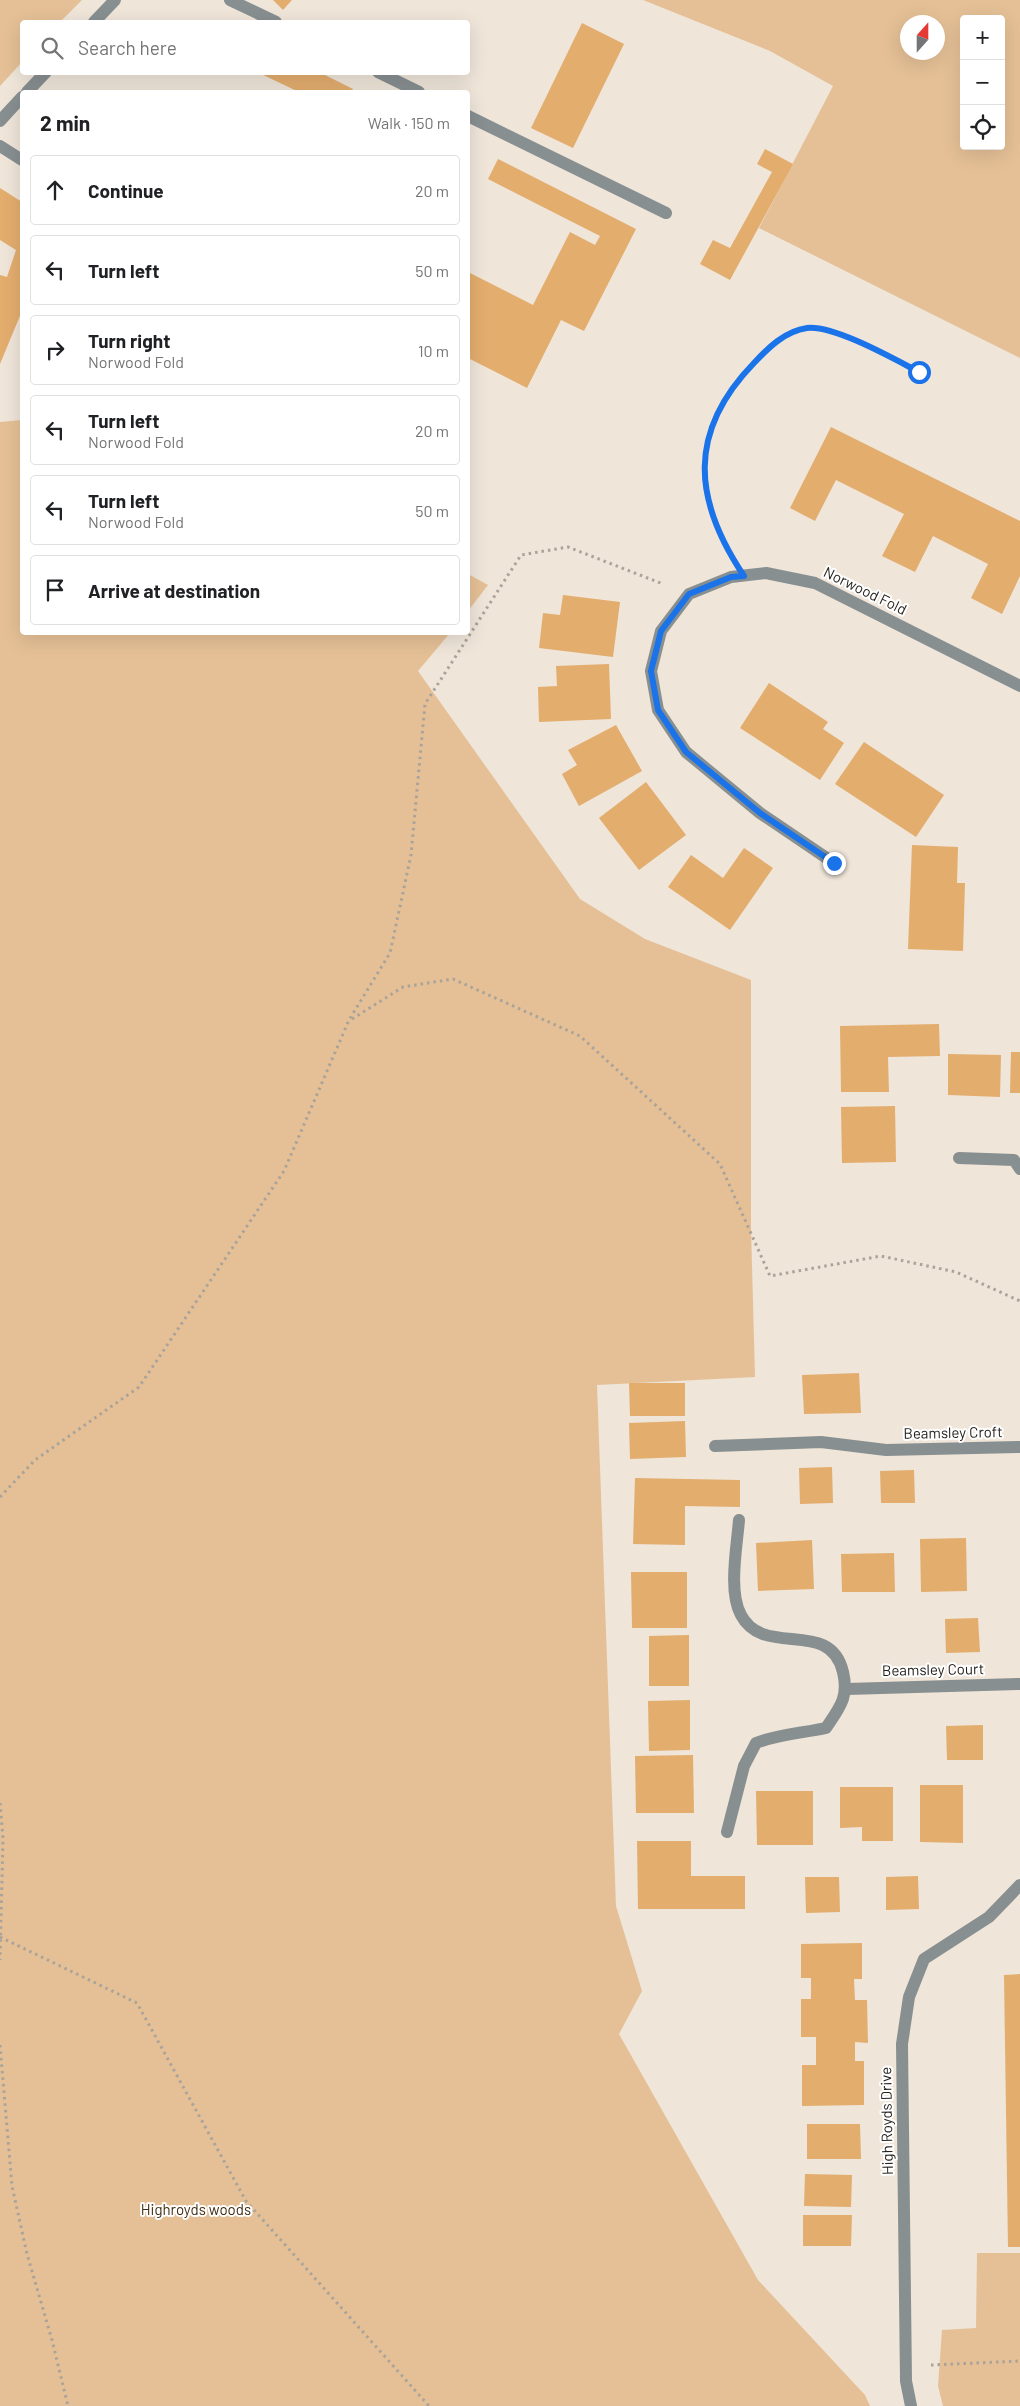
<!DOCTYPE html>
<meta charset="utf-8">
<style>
:root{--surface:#fff;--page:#f2f2f2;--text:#202124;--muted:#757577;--line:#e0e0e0}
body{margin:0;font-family:Barlow,sans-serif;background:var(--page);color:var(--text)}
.controls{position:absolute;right:15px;top:15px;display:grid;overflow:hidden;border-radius:5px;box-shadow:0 5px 20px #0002}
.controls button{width:45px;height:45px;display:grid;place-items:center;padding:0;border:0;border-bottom:1px solid var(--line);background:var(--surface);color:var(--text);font:25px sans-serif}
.compass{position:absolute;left:900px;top:15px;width:45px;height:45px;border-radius:50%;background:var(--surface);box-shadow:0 5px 20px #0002;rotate:21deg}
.stop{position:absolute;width:15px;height:15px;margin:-11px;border:4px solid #1a73e8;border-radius:50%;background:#fff}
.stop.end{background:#1a73e8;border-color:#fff;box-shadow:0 1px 5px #0008}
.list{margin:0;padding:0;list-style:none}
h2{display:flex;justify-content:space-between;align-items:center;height:65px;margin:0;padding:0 20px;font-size:21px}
h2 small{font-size:16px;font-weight:400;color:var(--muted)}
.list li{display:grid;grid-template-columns:32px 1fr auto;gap:15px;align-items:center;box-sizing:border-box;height:70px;margin:0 10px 10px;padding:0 10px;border:1px solid var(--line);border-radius:5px}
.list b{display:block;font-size:19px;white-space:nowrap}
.list p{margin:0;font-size:16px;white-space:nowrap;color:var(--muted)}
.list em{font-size:16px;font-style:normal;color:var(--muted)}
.icon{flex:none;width:28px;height:28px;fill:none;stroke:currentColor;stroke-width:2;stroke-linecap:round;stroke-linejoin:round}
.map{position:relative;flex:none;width:1020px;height:2406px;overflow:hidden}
.search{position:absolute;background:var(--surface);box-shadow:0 5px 20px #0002;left:20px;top:20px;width:450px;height:55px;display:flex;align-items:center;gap:12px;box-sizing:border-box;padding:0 18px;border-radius:5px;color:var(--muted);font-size:19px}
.panel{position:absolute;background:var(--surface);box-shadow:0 5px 20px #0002;left:20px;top:90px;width:450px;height:545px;border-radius:5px}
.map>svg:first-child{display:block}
</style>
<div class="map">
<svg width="1020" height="2406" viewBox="0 0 1020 2406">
<rect width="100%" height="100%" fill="#efe5d9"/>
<g fill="#e5c096" fill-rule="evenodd">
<path d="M0,0h82l-22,22h-38v40l-22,24z"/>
<path d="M643,0h377v358l-261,-130 74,-142 -63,-35zM964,19h37v127h-37zM908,22h30v30h-30z"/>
<path d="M22,420v212l428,1 -32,38 162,228 65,40 106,41v248l4,149 -158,8 19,521 26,85 -23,43 139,246 107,115 5,11h-870v-1984z"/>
<path d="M468,574l20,11 -20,26z"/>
<path d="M977,2253h43v153h-77l-5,-20 4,-56 34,-2z"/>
</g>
<g fill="#e3ad6e">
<path d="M273,0h19l-9,10z"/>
<path d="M582,23l42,21 -51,104 -42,-20z"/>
<path d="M262,72h57l34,17 -2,3h-52l-38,-18z"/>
<path d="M765,149l28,15 -63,116 -30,-16 13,-24 17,8 42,-76 -15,-8z"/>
<path d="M498,159l138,70 -52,102 -23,-11 -34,68 -59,-30v-86l65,33 37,-73 25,13 5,-9 -112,-57z"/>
<path d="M0,188l22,14v109l-22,53v-89l7,2 9,-27 -16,-10z"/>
<path d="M831,427l189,94v55l-18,38 -31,-16 17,-34 -55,-28 -18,36 -33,-16 22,-42 -68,-34 -21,41 -25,-13z"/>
<path d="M563,595l57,7 -7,55 -74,-9 4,-35 17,2z"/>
<path d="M609,664l2,55 -72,3 -1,-35 19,-1 -1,-20z"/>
<path d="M769,683l59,39 -5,7 21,14 -24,37 -80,-52z"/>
<path d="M616,725l26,46 -63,35 -17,-32 15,-9 -9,-15z"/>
<path d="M864,742l80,53 -28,42 -81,-53z"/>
<path d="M646,782l40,53 -47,35 -40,-52z"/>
<path d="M912,845l46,2 -1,36h8l-2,68 -55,-2z"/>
<path d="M744,848l29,20 -43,62 -62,-43 23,-32 32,23z"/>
<path d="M939,1024l1,32 -52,1 1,35h-48l-1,-66z"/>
<path d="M1011,1052h9v41h-10z"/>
<path d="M948,1054l53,1 -1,42 -52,-2z"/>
<path d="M895,1106l1,56 -54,1 -1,-56z"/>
<path d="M859,1373l2,40 -57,1 -2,-39z"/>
<path d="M629,1383h56v33h-55z"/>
<path d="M685,1421l1,36 -56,2 -1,-36z"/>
<path d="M832,1467l1,36 -33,1 -1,-36z"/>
<path d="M914,1470l1,33h-34l-1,-32z"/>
<path d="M635,1478l105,2v27l-55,-1v39l-52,-1z"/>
<path d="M966,1538l1,53 -46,1 -1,-53z"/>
<path d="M812,1540l2,49 -56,2 -2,-48z"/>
<path d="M894,1553l1,39h-53l-1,-38z"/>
<path d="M631,1572h56v56h-55z"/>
<path d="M978,1618l2,34 -34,1 -1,-34z"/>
<path d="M689,1635v51h-40v-50z"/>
<path d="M690,1700v50l-41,1 -1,-50z"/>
<path d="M983,1725v35h-36l-1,-34z"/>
<path d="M693,1755l1,58h-58l-1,-57z"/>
<path d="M920,1785h43v58l-43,-1z"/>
<path d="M840,1787h53v54h-31v-14l-22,1z"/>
<path d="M756,1791h57v54h-56z"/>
<path d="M637,1841h54v35h54v33h-107z"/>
<path d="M918,1876l1,33 -33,1v-33z"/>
<path d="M805,1877h34l1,35 -34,1z"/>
<path d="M862,1943v36h-8l1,21h12l1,43 -13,-1v19h9v44l-62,1v-41h14v-28h-15v-38h10v-21h-10v-34z"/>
<path d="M1020,1974v273h-12l-4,-272z"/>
<path d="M807,2124h53l1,35h-54z"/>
<path d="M805,2174l47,1 -1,32 -47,-1z"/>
<path d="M803,2215h49l-1,31h-48z"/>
</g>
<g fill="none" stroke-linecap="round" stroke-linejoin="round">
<g stroke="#aaa399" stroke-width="3" stroke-dasharray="2.5 4" stroke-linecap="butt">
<path d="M729,552c-37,-74 -34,-128 25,-189 14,-15 32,-32 53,-35 29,-3 86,31 112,44"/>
<path d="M352,1019l51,-32 50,-8 127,57 140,128 50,112 111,-20 75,16 64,29"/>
<path d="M0,1497l35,-37 104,-73 145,-216 65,-151 41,-67 21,-98 14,-151 96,-149 47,-8 95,37"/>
<path d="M0,1803l3,35 -3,122"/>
<path d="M0,1937l137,66 109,198 183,205"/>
<path d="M0,2045l12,141 15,68 25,86 16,66"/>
<path d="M931,2365l89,-4"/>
</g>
<g stroke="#888f90" stroke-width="12">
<path d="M230,0l46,22"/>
<path d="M94,22l21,-22"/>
<path d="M378,72l41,20"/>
<path d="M27,92l19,-20"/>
<path d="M468,116l198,97"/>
<path d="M0,121l22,-24"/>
<path d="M0,146l22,14"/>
<path d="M834,863l-74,-50 -74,-61 -28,-42 -7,-39 10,-40 28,-37 42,-17 35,-4 49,10 205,103"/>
<path d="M959,1158l55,2 6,9"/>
<path d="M715,1446l106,-4 65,8 134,-3"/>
<path d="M847,1689l173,-5"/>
<path d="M727,1832l17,-66 12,-23c23,-9 47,-10 70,-15 14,-21 23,-31 17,-56 -13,-55 -79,-13 -102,-57 -13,-23 -4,-69 -2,-95"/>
<path d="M911,2406l-5,-25 -4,-337 7,-47 15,-38 65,-42 31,-32"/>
</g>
</g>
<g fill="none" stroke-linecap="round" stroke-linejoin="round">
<path stroke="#1a73e8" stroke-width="6" d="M834,863l-74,-50 -74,-61 -28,-42 -7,-39 10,-40 28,-37 42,-17 13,-1c-51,-76 -57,-144 10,-213 14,-15 31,-32 53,-35 27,-3 87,31 112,44"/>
</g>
<g text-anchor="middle" stroke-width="4" stroke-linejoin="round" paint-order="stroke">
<g font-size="15" fill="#25221d" stroke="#fff">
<text transform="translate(865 591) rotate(26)" y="5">Norwood Fold</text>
<text transform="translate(953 1433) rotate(-1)" y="5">Beamsley Croft</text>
<text transform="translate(933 1670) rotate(-1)" y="5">Beamsley Court</text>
<text transform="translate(887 2121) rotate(-91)" y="5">High Royds Drive</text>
</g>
<g font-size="15" fill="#422c10" stroke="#fff">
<text x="196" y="2215">Highroyds woods</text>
</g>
</g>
</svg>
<div class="controls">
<button>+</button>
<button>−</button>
<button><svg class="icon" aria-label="locate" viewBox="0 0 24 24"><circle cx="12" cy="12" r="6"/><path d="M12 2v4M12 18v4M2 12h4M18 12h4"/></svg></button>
</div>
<svg class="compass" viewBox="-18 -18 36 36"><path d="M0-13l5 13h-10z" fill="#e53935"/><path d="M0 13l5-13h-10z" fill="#757577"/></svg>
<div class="stop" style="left:919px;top:372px"></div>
<div class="stop end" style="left:834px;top:863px"></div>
<div class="search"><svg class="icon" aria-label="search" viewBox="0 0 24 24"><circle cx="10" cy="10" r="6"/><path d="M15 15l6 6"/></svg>Search here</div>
<section class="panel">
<h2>2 min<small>Walk · 150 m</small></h2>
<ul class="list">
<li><svg class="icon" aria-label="ahead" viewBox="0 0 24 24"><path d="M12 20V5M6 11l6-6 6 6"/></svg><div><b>Continue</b></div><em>20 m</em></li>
<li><svg class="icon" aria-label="left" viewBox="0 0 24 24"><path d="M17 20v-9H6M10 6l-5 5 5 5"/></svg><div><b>Turn left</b></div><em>50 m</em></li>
<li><svg class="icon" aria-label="right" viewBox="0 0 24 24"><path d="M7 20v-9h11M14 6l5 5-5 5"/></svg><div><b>Turn right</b><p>Norwood Fold</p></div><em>10 m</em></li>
<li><svg class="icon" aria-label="left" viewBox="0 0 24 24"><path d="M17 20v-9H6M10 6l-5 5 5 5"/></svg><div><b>Turn left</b><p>Norwood Fold</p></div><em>20 m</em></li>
<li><svg class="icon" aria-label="left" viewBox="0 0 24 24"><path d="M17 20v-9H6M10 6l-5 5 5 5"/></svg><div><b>Turn left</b><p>Norwood Fold</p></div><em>50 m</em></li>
<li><svg class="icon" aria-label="arrive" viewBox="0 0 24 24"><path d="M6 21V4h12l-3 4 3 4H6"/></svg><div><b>Arrive at destination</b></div></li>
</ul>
</section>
</div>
